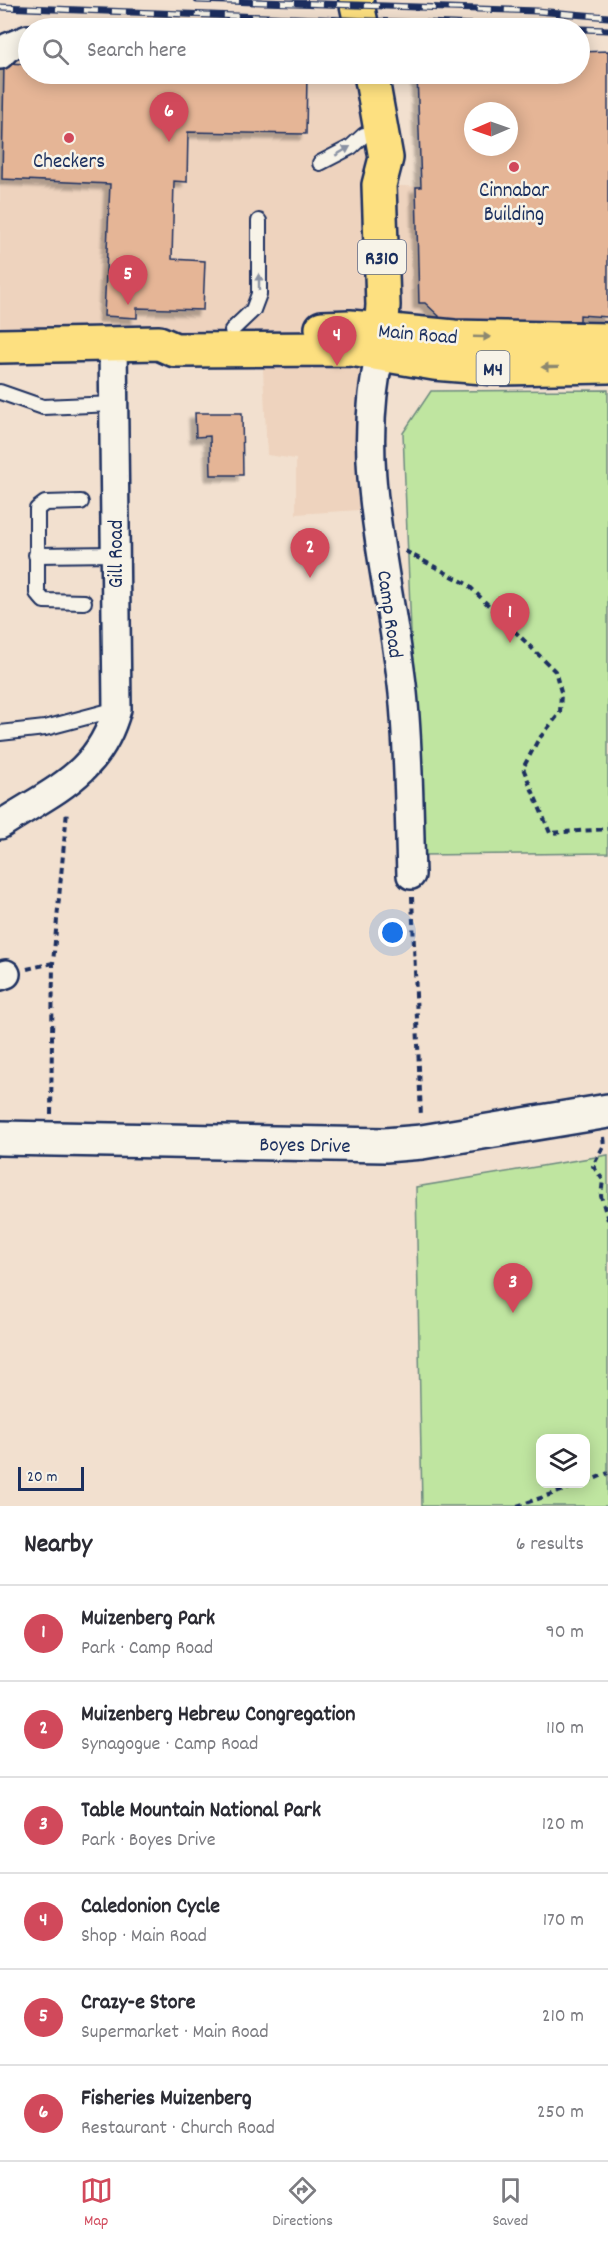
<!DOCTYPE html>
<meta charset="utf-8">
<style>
:root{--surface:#fff;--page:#f7f7f7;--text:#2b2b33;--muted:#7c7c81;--line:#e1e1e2;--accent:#d1495b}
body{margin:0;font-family:Dekko,sans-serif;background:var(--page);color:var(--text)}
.controls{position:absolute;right:18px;bottom:18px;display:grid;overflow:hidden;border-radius:12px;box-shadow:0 3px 15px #0003}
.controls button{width:54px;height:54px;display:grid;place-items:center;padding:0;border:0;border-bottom:2px solid var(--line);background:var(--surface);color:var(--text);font:30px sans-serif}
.compass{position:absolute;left:464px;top:102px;width:54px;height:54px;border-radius:50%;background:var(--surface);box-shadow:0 3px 15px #0003;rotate:268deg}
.scale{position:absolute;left:18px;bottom:15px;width:66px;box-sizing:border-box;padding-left:6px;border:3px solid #1b2f5e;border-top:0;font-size:16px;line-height:21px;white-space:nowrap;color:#1b2f5e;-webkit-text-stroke:4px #f7f3e8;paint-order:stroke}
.you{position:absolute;left:393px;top:933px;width:21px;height:21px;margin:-15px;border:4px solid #fff;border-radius:50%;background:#1a73e8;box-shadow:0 0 0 9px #1a73e833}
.badge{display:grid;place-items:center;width:39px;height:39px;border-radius:50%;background:var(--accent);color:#fff;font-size:20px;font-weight:700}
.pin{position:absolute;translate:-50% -50px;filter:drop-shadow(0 2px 3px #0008)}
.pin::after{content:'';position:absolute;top:32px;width:21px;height:18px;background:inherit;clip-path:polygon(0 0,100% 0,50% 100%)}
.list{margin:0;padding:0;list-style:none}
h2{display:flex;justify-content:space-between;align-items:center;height:78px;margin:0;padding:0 24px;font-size:26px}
h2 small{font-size:20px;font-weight:400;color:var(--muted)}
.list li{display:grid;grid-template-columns:39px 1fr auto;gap:18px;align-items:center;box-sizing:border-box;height:96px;padding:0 24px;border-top:2px solid var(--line)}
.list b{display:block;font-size:22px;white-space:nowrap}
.list p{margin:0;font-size:20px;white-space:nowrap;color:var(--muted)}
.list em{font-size:20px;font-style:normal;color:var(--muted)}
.icon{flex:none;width:33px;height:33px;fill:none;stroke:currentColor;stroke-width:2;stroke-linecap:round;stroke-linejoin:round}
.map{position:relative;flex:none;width:608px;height:1506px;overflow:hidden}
.search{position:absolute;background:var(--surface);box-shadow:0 3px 15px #0003;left:18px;right:18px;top:18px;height:66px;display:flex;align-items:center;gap:15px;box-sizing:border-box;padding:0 21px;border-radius:33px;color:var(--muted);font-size:22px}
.sheet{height:654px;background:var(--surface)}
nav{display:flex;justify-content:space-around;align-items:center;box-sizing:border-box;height:84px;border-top:2px solid var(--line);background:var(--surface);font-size:16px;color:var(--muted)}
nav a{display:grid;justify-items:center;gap:3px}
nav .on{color:var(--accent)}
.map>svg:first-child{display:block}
</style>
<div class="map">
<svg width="608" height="1506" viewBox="0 0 608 1506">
<defs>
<filter id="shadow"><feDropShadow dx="-5.5" dy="5.5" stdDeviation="1.5" flood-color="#0004"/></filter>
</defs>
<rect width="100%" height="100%" fill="#f2e0cf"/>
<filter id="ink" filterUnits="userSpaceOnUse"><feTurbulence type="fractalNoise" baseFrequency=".0167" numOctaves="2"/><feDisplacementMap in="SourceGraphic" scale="12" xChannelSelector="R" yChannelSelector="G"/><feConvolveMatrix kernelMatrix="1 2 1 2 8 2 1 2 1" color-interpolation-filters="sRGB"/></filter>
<g filter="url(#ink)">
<path fill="#eed3be" d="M28,39v35h343l8,111 229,10v171l-228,-12 -4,155 -80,5v-55l-29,-4 -5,-107 -262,-2v-291z"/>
<g fill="#bfe5a0" stroke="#6d8a7f" stroke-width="1.5" fill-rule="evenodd">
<path d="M608,390v463l-188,2 -17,-422 28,-42z"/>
<path d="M608,1155v351h-186l-6,-319zM586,1438v46h-46v-46z"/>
</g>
<g fill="#e5b596" stroke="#1b2f5e" stroke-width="1.5" fill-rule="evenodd" filter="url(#shadow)">
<path d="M608,51v266l-28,-2v6h-141v-5l-14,-13h-6l-3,-116h5l-4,-113h163v-22zM473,111h36v36h-36z"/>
<path d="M4,63l24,1v10h279l-1,60 -118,-2 -1,50 -13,-1 -2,78 33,2 -2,49 -66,-2v10l-33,-2 6,-132 -108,-5z"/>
<path d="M195,413h47l1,62h-32l-1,-39 -14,1z"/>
</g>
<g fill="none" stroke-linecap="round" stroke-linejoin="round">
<defs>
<g id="lane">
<path d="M320,163l31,-16 13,-12"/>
<path d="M232,330l21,-20 6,-16v-73"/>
<path d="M0,392l43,15 71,-3"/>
<path d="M81,502l-36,1 -8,6v84l7,8 40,1"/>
<path d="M36,555l79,-1"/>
<path d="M0,733l45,-5 72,-19"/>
</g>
<g id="street">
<path d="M0,55l8,-8 20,-8"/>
<path d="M380,354c-27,112 11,227 23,339 6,60 6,122 8,182"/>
<path d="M0,825c53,-35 99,-50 117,-116l-4,-365"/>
<path d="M0,976l6,-2"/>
</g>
<path id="secondary" d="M0,1138l385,7 37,-3 186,-31"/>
<g id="primary">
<path d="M356,0l6,28"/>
<path d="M371,74l15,84 -7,27 4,120 -3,46"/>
<path d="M322,328l28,-1 104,10 154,3"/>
<path d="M0,346l159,-3 16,7 176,-1 83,14 62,5 112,-2"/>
</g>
</defs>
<use href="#lane" stroke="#1b2f5e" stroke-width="18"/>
<use href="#street" stroke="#1b2f5e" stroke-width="32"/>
<use href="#secondary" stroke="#1b2f5e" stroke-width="38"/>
<use href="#primary" stroke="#1b2f5e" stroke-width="38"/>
<g stroke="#1b2f5e" stroke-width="4" stroke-dasharray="6 4.5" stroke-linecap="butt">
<path d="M405,551l62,33 88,87 6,21 -1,21 -22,27 -15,28 27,65 58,-4"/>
<path d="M412,897l9,220"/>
<path d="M27,969l26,-6"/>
<path d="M51,1114l2,-151 14,-152"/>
<path d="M603,1137l1,8 -11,21 10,14 -2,16 7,24"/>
<path d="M586,1482l22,-9"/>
<path d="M517,1506l65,-22"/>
</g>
<use href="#lane" stroke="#f7f3e8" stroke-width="14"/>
<use href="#street" stroke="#f7f3e8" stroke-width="27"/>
<use href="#secondary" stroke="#f7f3e8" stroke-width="33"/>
<use href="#primary" stroke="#fde080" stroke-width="33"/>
<defs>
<g id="rail">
<path d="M197,0l340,11 71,6"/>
<path d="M0,7l608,23"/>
</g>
</defs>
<use href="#rail" stroke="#1b2f5e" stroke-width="7"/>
<use href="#rail" stroke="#f7f3e8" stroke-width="4.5" stroke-dasharray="14" stroke-linecap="butt"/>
</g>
<defs><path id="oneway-solid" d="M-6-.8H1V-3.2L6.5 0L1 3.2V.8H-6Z" transform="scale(1.5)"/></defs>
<g fill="#8991a3">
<use href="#oneway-solid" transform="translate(343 151) rotate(-31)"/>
<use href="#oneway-solid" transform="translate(259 282) rotate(-90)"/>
</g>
<g fill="#8c886f">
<use href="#oneway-solid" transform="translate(482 337) rotate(2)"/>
<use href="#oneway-solid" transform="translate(550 367) rotate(179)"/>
</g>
</g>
<g fill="#d1495b" stroke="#f7f3e8" stroke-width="2">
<circle cx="69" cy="138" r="6"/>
<circle cx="514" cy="167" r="6"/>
</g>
<g text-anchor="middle" stroke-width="5" stroke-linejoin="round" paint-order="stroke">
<g fill="#f7f3e8" stroke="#5d6a87" stroke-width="1.5">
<rect x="358" y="240" width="48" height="34" rx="4.5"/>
<rect x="476.5" y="351" width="33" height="34" rx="4.5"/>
</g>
<g font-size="20" font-weight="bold" fill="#1b2f5e">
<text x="382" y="264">R310</text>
<text x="493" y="375">M4</text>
</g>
<g font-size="21" fill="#1b2f5e" stroke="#f7f3e8">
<text x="69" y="167">Checkers</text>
<text x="514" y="196">Cinnabar<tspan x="514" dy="24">Building</tspan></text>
</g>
<g font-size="21" fill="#1b2f5e" stroke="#f7f3e8">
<text transform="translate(418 333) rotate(5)" y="7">Main Road</text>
<text transform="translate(115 554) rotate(-90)" y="7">Gill Road</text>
<text transform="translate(391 614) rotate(82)" y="7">Camp Road</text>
<text transform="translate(305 1144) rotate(1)" y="7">Boyes Drive</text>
</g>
</g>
</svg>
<div class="controls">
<button><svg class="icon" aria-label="layers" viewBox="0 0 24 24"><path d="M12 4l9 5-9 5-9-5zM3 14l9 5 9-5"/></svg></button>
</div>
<svg class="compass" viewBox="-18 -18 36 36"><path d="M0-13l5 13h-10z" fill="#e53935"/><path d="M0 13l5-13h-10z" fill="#7c7c81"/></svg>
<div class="scale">20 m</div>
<div class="you"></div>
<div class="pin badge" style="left:510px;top:643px">1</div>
<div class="pin badge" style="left:310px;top:578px">2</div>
<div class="pin badge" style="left:513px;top:1313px">3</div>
<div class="pin badge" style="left:337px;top:366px">4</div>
<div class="pin badge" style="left:128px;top:305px">5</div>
<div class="pin badge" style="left:169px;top:142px">6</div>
<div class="search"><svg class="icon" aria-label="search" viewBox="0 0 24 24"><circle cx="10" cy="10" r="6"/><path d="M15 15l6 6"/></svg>Search here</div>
</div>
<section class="sheet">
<h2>Nearby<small>6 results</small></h2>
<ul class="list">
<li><span class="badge">1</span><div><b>Muizenberg Park</b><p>Park · Camp Road</p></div><em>90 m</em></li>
<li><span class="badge">2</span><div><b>Muizenberg Hebrew Congregation</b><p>Synagogue · Camp Road</p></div><em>110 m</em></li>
<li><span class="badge">3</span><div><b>Table Mountain National Park</b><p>Park · Boyes Drive</p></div><em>120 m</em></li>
<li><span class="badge">4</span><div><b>Caledonion Cycle</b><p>Shop · Main Road</p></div><em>170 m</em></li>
<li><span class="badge">5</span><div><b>Crazy-e Store</b><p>Supermarket · Main Road</p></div><em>210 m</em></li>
<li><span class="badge">6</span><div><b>Fisheries Muizenberg</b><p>Restaurant · Church Road</p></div><em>250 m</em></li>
</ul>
</section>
<nav>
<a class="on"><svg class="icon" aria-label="map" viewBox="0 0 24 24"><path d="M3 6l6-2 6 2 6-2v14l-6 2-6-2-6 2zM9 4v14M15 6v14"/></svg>Map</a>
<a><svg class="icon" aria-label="directions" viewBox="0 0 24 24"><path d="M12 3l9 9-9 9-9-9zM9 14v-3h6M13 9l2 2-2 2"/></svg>Directions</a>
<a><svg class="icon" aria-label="saved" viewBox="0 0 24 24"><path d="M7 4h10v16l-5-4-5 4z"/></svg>Saved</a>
</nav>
